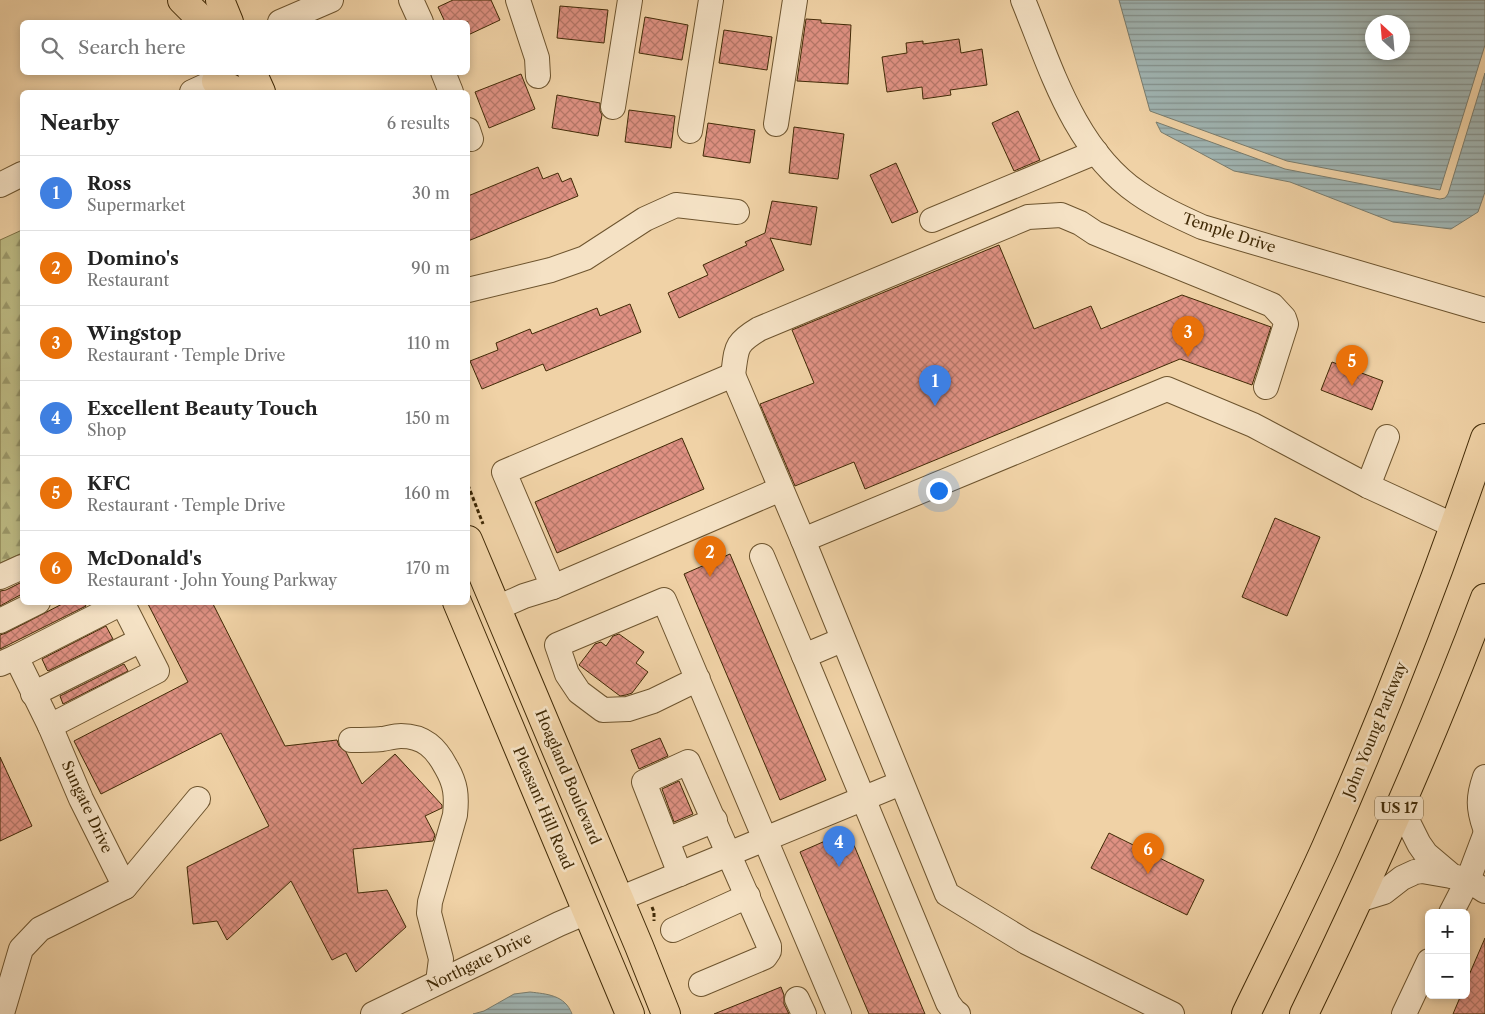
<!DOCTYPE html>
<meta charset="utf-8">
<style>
:root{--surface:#fff;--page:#f2f2f2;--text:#222;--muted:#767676;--line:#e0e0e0;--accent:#111827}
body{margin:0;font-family:"Libre Caslon Text",serif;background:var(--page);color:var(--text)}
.controls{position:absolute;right:15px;bottom:15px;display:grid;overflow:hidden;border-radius:8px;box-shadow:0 2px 8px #0003}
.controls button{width:45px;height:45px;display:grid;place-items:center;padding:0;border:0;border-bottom:1px solid var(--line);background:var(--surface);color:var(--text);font:25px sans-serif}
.compass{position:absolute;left:1365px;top:15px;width:45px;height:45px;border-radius:50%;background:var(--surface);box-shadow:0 2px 8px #0003;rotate:334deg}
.you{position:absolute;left:938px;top:490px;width:18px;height:18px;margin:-12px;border:4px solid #fff;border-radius:50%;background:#1a73e8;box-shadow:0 0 0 8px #1a73e833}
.badge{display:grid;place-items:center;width:32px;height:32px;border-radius:50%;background:var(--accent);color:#fff;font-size:16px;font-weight:700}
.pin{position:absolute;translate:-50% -41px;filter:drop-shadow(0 1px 2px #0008)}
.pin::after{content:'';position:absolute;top:26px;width:18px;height:15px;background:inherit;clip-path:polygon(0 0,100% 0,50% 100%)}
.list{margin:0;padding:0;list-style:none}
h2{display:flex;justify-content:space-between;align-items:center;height:65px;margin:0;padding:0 20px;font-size:21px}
h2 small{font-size:16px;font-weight:400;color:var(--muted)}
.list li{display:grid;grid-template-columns:32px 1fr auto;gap:15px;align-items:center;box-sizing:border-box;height:75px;padding:0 20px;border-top:1px solid var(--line)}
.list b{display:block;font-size:19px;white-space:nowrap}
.list p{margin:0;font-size:16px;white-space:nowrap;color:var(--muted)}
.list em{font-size:16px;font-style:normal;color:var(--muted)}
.icon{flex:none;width:28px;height:28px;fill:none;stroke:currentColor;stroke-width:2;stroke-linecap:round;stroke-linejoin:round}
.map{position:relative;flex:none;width:1485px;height:1014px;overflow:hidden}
.search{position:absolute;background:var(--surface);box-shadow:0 2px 8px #0003;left:20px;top:20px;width:450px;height:55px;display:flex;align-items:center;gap:12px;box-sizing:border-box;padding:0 18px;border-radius:8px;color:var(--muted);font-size:19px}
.panel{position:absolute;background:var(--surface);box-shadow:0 2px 8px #0003;left:20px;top:90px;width:450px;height:515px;border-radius:8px}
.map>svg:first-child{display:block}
</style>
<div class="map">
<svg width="1485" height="1014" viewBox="0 0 1485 1014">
<defs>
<pattern id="forest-firs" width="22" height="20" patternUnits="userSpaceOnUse" patternTransform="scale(1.25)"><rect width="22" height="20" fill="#bdbb84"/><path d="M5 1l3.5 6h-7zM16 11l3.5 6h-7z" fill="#9b986a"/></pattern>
<pattern id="water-rules" width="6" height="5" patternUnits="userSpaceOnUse" patternTransform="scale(1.25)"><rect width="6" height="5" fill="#a0b5b3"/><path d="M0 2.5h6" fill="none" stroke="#849390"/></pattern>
<pattern id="building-cross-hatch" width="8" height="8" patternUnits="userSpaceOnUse" patternTransform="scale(1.25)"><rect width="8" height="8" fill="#df9183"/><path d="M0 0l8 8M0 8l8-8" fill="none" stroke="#b67769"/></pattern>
</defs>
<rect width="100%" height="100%" fill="#f0d2a6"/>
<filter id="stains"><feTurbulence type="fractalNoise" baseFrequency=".004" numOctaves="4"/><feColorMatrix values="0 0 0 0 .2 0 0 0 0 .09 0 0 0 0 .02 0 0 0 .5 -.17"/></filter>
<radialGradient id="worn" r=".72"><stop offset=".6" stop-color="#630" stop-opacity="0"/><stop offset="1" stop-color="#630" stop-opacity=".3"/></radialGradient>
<path fill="url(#forest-firs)" stroke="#7f7245" d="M22,230v323l-22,10v-323z"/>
<g fill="url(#water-rules)" stroke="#7a7d6e" fill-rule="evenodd">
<path d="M1119,0h366v45l-45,145 -153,-29 -137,-50zM1372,22h30v30h-30z"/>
<path d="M1485,73v119l-7,20 -27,17 -58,-7 -103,-40 -56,-11 -73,-39 -5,-10 129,47 155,30 5,-1 3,-4z"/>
<path d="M530,992c17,2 35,3 42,22h-99l11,-3 30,-17z"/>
</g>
<g fill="url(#building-cross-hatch)" stroke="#412a06">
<path d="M453,0h38l9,20 -32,15v-13h-23l-7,-15z"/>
<path d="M560,6l48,4 -4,33 -47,-5z"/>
<path d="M645,17l43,8 -6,35 -43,-7z"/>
<path d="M806,19l15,1v3l30,2 -3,59 -51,-3z"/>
<path d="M724,30l48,7 -5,33 -48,-7z"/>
<path d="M959,39l2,14 21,-4 5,36 -37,5 1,5 -28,4 -1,-12 -35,5 -5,-35 25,-4 -1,-10 17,-2v3z"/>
<path d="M521,74l14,35 -46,19 -14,-36z"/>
<path d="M557,95l43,8v8l2,4 -4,21 -46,-8z"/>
<path d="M629,110l46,6 -4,32 -46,-6z"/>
<path d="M1018,111l22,49 -26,11 -22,-48z"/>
<path d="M708,123l47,7 -5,33 -47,-7z"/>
<path d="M794,127l50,7 -6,45 -49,-6z"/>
<path d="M896,163l22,49 -26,11 -22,-48z"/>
<path d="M538,167l5,12 15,-6 4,9 9,-4 7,18 -110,45v-45z"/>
<path d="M772,201l45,6 -6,38 -41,-7 14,32 -105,48 -11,-25 40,-18 -5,-10 44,-20 -2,-3 20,-9z"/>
<path d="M999,245l35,84 57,-23 10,23 81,-34 89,32 -19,58 -72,-26 -315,130 -11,-27 -59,24 -35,-82 54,-21 -22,-53z"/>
<path d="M630,304l11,28 -95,39 -3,-7 -61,25 -12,-28 28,-11 -2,-7 34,-14 2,5 65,-26 3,8z"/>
<path d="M1332,362l51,19 -11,29 -51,-20z"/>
<path d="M682,438l22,51 -147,64 -22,-51z"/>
<path d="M1275,518l45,19 -33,79 -45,-19z"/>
<path d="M730,554l96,226 -46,20 -96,-226z"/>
<path d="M22,582v12l-22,12v-15l6,-1z"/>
<path d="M66,602h18l2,4 -86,43v-14l6,-2z"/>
<path d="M147,602h65l73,144 52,-6 2,6 7,6 16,32 33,-30 47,51v3l-17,8 10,19 -2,6 -80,8 5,44 29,-3 19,37 -50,45 -10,-19 -14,7 -41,-79 -64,59 -10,-19 -24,3 -6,-57 82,-41 -48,-93 -120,61 -27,-53 114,-59z"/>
<path d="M106,626l7,13 -65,32 -1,-1 -5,-11z"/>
<path d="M619,634l25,18 -8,11 12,9 -16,21 -6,2 -6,1 -41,-31 16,-21 6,-2 5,4 7,-10z"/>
<path d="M124,664l4,7 -65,33 -3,-8z"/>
<path d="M660,738l8,18 -29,13 -8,-19z"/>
<path d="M0,757l32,69 -32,15z"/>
<path d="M679,781l14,33 -19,8 -12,-33z"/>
<path d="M848,831l77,183h-56l-69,-162z"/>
<path d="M1109,833l95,47 -17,35 -96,-47z"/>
<path d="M1485,938v76h-32l8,-19h5v-13z"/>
<path d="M781,987l3,8v9l5,10h-75z"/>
</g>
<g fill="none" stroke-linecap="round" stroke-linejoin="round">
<defs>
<g id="minor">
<path d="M411,0l10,22"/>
<path d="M518,0l19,58 1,18"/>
<path d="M1023,0c28,68 51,149 115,193 20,14 42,24 64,34l283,83"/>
<path d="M280,22l51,-22"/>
<path d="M443,72l8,20"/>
<path d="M192,92l24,-11"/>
<path d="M613,107l17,-107"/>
<path d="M776,124l19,-124"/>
<path d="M468,130l3,9"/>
<path d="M690,131l21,-131"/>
<path d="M0,185l22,-11"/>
<path d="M932,220l164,-68"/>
<path d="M468,290l83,-20 34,-12 60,-39 31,-14 61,7"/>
<path d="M733,375c4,-27 1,-31 26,-46l269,-112 33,-2 19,8 15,10 177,72 12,13 2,6 -20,63"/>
<path d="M1368,486l19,-49"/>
<path d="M762,556l42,100 38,-16"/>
<path d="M0,577l22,-10"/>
<path d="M553,587l-49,-115 229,-97 70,165"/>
<path d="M497,608l27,-12 29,-9 228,-98"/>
<path d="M0,621l38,-19"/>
<path d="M804,656l144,347 6,8 4,3"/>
<path d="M16,657l106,-54"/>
<path d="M0,664l16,-7 34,69 31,73 44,88"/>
<path d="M698,679l-45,22 -25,8 -25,1 -24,-18 -12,-18 -10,-29 107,-45 175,414"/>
<path d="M33,694l108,-54"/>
<path d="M50,726l107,-55 -35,-69"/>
<path d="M351,740c10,0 21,0 31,-1 6,-1 13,-3 19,-3 23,0 35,12 45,31 10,17 11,29 9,48l-25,87 -1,11 12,46 -3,23"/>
<path d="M1485,777c-7,20 -7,31 0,51"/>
<path d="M1400,806l19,38 7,10 26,22 16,4 17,-45"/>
<path d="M667,840l48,-20"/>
<path d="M680,874l-36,-92 44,-20 81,184v5l-4,6 -64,27"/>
<path d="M619,899l282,-116"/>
<path d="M1358,900l26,-8 18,-14 13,-6 7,-1 29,5"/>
<path d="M1451,913l17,-33 17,11"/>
<path d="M673,930l75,-34"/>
<path d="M797,999l7,15"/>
<path d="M3,1010l18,-61 19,-20 85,-42 73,-88"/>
<path d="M373,1014l186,-90 28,-12"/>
<path d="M1172,1014l-146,-72 -79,-48 -144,-354 364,-151 86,36 115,61 87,40"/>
<path d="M1404,1014l25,-53"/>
</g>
<g id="major">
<path d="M182,0l22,22"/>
<path d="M220,0l9,22"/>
<path d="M252,72l9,20"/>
<path d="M216,81l22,11"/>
<path d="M468,540l171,406 27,68"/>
<path d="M457,602l173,412"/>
</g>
<g id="highway">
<path d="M1246,1014c27,-56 55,-111 80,-167 59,-134 112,-271 159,-409"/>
<path d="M1304,1014c66,-136 128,-275 181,-416"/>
</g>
</defs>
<use href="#minor" stroke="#6d542e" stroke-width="26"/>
<use href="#major" stroke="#412a06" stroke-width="30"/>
<use href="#highway" stroke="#412a06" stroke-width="30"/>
<g stroke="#412a06" stroke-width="3" stroke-dasharray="4 2.5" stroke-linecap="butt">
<path d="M468,485l15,39"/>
<path d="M652,907l2,5v9"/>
</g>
<use href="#minor" stroke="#f5e2c5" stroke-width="24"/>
<use href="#major" stroke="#f0d2a6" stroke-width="28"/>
<use href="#highway" stroke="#f0d2a6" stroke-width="28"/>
</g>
<g text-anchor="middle" stroke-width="5" stroke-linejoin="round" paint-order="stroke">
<rect fill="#f5e2c5" stroke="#77613f" stroke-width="1" x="1375" y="796.5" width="48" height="23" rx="4"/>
<g font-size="14" font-weight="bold" fill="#412a06">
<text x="1399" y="813">US 17</text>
</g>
<g font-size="15" fill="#412a06" stroke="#f5e2c5">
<text transform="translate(1229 233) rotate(18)" y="5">Temple Drive</text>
<text transform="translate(1375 730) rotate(-68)" y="5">John Young Parkway</text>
<text transform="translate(568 777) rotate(67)" y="5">Hoagland Boulevard</text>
<text transform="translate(87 807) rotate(65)" y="5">Sungate Drive</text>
<text transform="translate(543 808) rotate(67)" y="5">Pleasant Hill Road</text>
<text transform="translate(479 962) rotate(-26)" y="5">Northgate Drive</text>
</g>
</g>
<rect width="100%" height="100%" filter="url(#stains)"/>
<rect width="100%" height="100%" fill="url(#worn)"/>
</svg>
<div class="controls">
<button>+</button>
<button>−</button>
</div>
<svg class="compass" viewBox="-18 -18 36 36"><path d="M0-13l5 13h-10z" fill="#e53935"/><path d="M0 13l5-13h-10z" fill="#767676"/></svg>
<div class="you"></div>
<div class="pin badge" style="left:935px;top:406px;background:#3f7fe0">1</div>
<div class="pin badge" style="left:710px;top:577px;background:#e8710a">2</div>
<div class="pin badge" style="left:1188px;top:357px;background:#e8710a">3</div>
<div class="pin badge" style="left:839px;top:867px;background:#3f7fe0">4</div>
<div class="pin badge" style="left:1352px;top:386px;background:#e8710a">5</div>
<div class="pin badge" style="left:1148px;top:874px;background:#e8710a">6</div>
<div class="search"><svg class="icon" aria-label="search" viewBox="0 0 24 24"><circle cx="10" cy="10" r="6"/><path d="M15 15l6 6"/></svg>Search here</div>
<section class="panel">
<h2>Nearby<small>6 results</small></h2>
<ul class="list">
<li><span class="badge" style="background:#3f7fe0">1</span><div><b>Ross</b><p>Supermarket</p></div><em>30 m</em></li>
<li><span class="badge" style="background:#e8710a">2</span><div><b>Domino's</b><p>Restaurant</p></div><em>90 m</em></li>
<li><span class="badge" style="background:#e8710a">3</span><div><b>Wingstop</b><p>Restaurant · Temple Drive</p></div><em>110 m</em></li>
<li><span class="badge" style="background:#3f7fe0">4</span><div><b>Excellent Beauty Touch</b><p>Shop</p></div><em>150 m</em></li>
<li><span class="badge" style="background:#e8710a">5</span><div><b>KFC</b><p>Restaurant · Temple Drive</p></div><em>160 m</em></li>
<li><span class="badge" style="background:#e8710a">6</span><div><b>McDonald's</b><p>Restaurant · John Young Parkway</p></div><em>170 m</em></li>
</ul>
</section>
</div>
